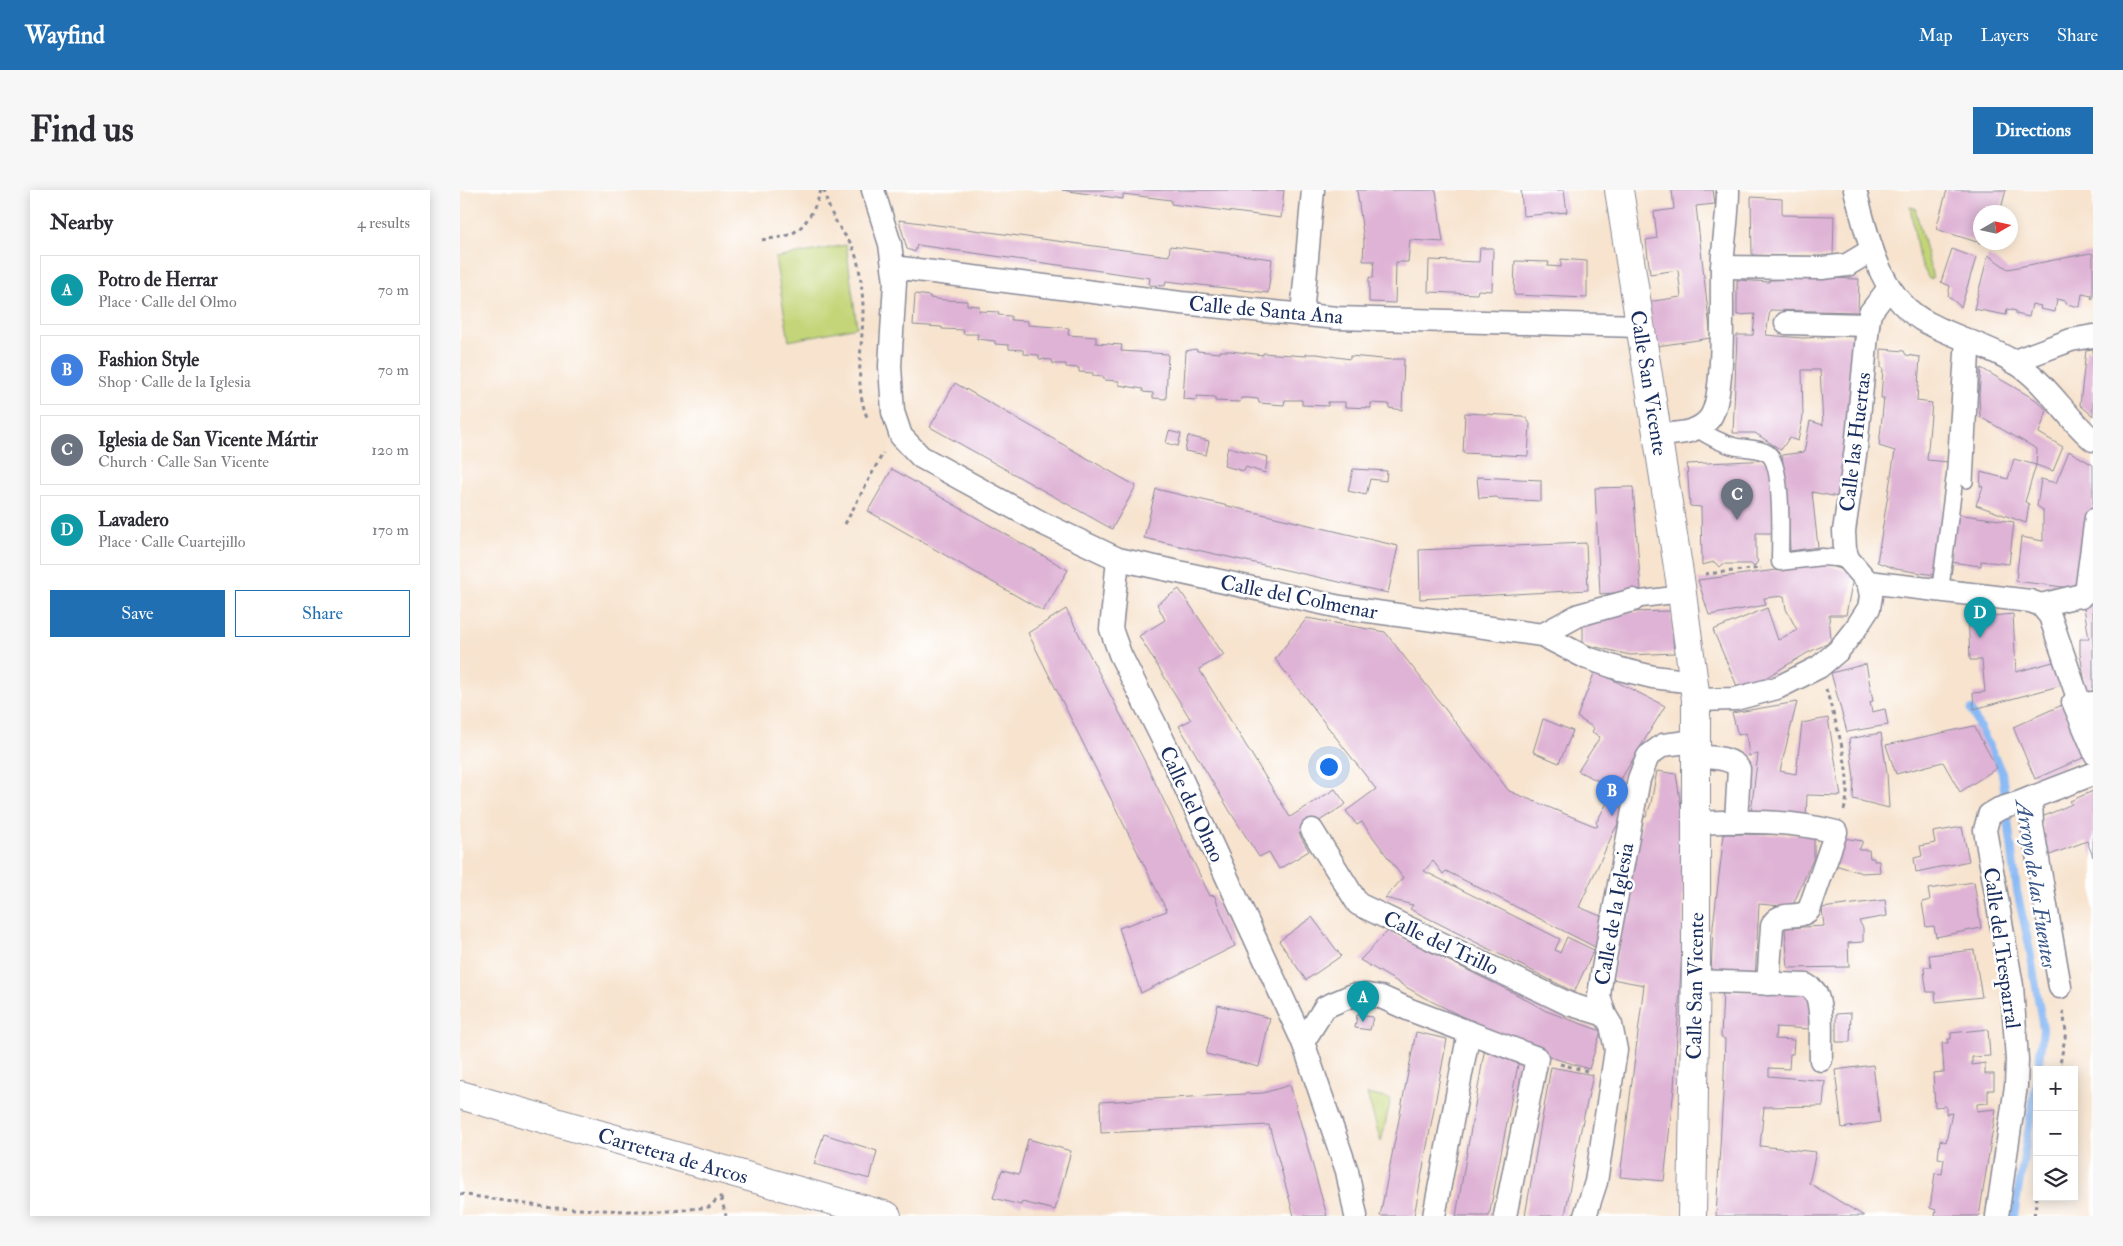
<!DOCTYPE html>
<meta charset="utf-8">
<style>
:root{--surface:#fff;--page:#f7f7f7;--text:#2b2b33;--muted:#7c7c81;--line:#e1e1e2;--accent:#1f6fb2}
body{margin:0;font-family:"IM FELL Double Pica",serif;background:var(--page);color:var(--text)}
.controls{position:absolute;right:15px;bottom:15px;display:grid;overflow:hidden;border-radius:0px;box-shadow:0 2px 12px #0003}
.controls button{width:45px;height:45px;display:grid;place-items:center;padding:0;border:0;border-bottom:1px solid var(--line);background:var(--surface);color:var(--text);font:25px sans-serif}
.compass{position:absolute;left:1513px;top:15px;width:45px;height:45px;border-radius:50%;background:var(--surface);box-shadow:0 2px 12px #0003;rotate:81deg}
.you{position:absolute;left:868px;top:576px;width:18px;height:18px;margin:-12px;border:4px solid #fff;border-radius:50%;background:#1a73e8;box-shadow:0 0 0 8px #1a73e833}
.badge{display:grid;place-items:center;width:32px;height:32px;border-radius:50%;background:var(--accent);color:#fff;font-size:16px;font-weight:700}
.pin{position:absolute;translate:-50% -41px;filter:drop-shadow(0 1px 2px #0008)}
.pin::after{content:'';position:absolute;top:26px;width:18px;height:15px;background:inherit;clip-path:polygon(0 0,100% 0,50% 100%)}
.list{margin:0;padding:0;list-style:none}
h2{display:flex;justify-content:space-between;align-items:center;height:65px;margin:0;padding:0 20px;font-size:21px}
h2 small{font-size:16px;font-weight:400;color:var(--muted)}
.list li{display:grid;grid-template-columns:32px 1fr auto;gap:15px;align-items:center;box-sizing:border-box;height:70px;margin:0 10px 10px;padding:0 10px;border:1px solid var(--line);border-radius:0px}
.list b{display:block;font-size:19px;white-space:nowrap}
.list p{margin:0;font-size:16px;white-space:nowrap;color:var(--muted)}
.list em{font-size:16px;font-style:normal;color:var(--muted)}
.actions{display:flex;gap:10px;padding:15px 20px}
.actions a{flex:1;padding:11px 0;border:1px solid var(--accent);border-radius:0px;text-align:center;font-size:18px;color:var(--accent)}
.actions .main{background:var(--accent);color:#fff}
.icon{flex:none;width:28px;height:28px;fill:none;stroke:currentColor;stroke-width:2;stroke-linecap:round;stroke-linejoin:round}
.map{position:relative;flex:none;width:1633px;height:1026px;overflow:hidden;border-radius:0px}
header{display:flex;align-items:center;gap:30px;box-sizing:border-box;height:70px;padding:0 25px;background:var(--accent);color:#fff}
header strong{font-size:24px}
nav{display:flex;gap:28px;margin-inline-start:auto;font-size:18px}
.intro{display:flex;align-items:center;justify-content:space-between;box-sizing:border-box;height:120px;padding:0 30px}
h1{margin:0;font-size:35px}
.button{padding:12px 22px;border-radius:0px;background:var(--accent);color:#fff;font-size:18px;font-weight:700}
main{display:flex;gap:30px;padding:0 30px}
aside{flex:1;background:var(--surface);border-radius:0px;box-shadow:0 2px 12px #0003}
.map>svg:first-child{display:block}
</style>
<header>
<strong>Wayfind</strong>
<nav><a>Map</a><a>Layers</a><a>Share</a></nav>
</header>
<div class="intro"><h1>Find us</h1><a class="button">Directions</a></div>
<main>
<aside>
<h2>Nearby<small>4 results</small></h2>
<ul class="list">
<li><span class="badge" style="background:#0f9aa8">A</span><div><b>Potro de Herrar</b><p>Place · Calle del Olmo</p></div><em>70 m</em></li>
<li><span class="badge" style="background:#3f7fe0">B</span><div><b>Fashion Style</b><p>Shop · Calle de la Iglesia</p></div><em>70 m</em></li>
<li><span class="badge" style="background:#6b7280">C</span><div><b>Iglesia de San Vicente Mártir</b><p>Church · Calle San Vicente</p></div><em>120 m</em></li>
<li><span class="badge" style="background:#0f9aa8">D</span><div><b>Lavadero</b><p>Place · Calle Cuartejillo</p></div><em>170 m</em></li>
</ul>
<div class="actions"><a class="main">Save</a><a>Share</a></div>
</aside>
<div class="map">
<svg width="1633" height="1026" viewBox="0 0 1633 1026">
<rect width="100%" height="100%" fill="#fff"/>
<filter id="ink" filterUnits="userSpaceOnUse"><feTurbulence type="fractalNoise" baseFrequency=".02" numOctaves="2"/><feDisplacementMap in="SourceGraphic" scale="10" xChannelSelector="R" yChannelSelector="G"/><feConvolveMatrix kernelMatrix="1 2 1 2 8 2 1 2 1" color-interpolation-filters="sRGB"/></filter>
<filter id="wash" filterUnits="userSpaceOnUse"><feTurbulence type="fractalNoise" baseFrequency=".0096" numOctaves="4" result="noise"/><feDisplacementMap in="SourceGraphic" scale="20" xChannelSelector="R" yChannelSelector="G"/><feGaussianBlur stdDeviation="1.12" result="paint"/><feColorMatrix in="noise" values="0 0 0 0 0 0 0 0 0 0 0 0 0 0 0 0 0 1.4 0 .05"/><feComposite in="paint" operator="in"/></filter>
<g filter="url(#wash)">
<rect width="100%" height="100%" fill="#f7e3ce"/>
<g fill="#c3d578" stroke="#6f826b">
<path d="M1450,17l5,1 18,70 -4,1 -10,-20z"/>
<path d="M386,55l11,82 -68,14 -14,-83z"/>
<path d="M907,904l24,5 -10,43z"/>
</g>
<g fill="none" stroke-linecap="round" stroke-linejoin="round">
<g stroke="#89b9f4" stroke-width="8">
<path d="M1511,520l31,62 15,119 12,54 14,84 -5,41"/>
<path d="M1554,1026l23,-137"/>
</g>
</g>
<g id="blocks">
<g fill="#dfb3d5">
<path d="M602,0h222l-3,28 -110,-14v-4l-48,-6v5z"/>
<path d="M897,0h79l7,52 -33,-2 -2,22h-12l-1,41 -26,-1v-25l4,1 1,-17h-11l1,-20z"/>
<path d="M1061,0h43l3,22 -44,4z"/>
<path d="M1212,0h41l2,14 -19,2 15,132 -54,8 -10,-44 34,-5 -3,-27 -28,4 -4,-34 11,-2 -3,-26 20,-3z"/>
<path d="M1487,0h59l-6,22h-20v31l-44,-14z"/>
<path d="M1291,7l31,2v16l52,1 -1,41 -81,-2z"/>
<path d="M439,30l270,36 1,-10 102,13 -4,34 -102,-12 -1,5 -16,-1 1,-7 -233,-33 -2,7 -8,-3z"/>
<path d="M1020,58h13l-1,43 -14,-1 -1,4 -49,-2 1,-32 50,2z"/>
<path d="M1492,59l24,9 -15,49 -13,-11 2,-10 -9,-4z"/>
<path d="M1630,63l3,1v46l-2,-1 1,-3 -10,-2 -2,13 -14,-3v-3l-9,-2 -2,13 -15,-3 1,-3 -9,-2 -3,13 -13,-3v-3l-9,-2 -1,6 -32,-6 14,-54 20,14z"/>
<path d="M1101,69l26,2v37l-73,-3 1,-34 34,1 -1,4 13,1z"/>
<path d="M1366,88l33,1 -1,33 -88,-2 -4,25 36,3 52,-2 1,32 -12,130 -31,-6 6,55 -28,4 -2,-45 -6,-51 22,-3 6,-31 13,4 -3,-55h-18l1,47 -5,24 -9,-3 -8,12 -26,-17h-22l4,-98h16l2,-21 -18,1v-35l32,2v-2z"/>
<path d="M455,104l15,2v2l15,2 22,1v4l12,1v5l20,1 -1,3 13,1v4l17,1v4l41,3 -1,7 28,2v6l26,2 -1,6 47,3 -2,45 -13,-1v-5l-10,-1v-3l-24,-4v-4l-15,-1v-3l-11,-1v-3l-14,-1v-4l-13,-1v-3h-13l-1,-4 -13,-1v-4l-15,-1 -1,-4 -14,-1v-4l-14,-1v-3l-18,-2 1,-5h-15l1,-4 -22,-1v-2l-29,-2z"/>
<path d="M736,159l1,2 23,2v-2h11l32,4v-2l43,3v-2h11l33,5v-3l43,4v-1h11l-2,51 -13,-2v-4l-18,-1v5l-26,-1v-5h-17v4l-26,-1v-5h-17l-1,5 -25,-2 -1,-4 -9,-1h-8l-1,4 -25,-1v-4l-18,-1v4l-14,-1 3,-48z"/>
<path d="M1421,159l23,2 2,4 14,2 -3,44 15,2 -5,57 22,2 -15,113 -38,-6 -19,-7 18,-111 -16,-5 5,-48h-3l2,-29 -2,-1z"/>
<path d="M1633,159v67l-13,-11 6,-55z"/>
<path d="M1521,178l55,32 11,10 -8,23 24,14 -10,24 -17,-6 -11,37 4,2 -3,19 -50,-18 7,-18 -3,-1 1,-14 27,7 6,-20 22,6 1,-16 -57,-32 -1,-22z"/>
<path d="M495,193l181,103 -24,43 -182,-102z"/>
<path d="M1005,223l57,3 5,3 3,5 -2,32 -65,-3z"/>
<path d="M709,241l12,3 -3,12 -12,-3z"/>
<path d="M728,246l21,5 -3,14 -21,-4z"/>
<path d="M768,257l40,10 -3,16 -19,-6 -2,4 -20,-5z"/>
<path d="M1609,261l24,14v52l-15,72 -62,-8 5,-44 22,4v-31l-6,-4 4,-27 15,4z"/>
<path d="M1311,270l2,73h-17v25l2,3 -4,6 -3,-3h-28l-3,3 -6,-5 -12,3 -1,-58 -11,-1 -3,-42z"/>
<path d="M432,279l176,101 -25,41 -175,-100z"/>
<path d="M893,279l34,2 -1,10 -16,-2 -4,16 -18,-4z"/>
<path d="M1017,287l64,3v21l-42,-2 -2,-2 -18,1z"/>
<path d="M1173,297l8,104 -41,3 -5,-106z"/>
<path d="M696,299l242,57 -10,47 -244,-55z"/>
<path d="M1496,324l58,8 -5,42 -28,-3v5l-31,-4z"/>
<path d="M1126,353l2,47 -168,9 -1,-49z"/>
<path d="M1364,374l30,9 -8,42h-17l2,24 -4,5 -18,8 -69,41 -27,-63 54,-22 11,32 19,-10 -11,-21 -2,-13 -20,2 2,7 -57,10 -11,-35z"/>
<path d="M719,399l45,66 -25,14 91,148 45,-28 11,15 -47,30 10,17 -30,18 -10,-17 -10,5 -28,-44 -52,-87 12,-6 -52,-84 26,-16 -8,-16z"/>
<path d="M1633,410v100l-5,1 -8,-47v-15h9l-6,-38z"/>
<path d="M606,419l80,155 64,132 4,-1 21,51 -94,47 -22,-65 48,-17 -139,-278z"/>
<path d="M1211,421l3,42 -44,2 -47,-11v-21l45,-11z"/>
<path d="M1508,422l23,4 22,-2 3,58 37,-10 10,23 -89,24 -1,-16 12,-1 -3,-32h-12z"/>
<path d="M847,428l78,14 124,159 88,36 1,-2 -2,-2 12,-22 18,9 -12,21 -35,76 24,10 -6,31 -151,-77 -3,3 -10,-13 -9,10 136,68 -5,11 5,3 7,-16 27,13 -20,42 -164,-83 3,-4 -28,-7 18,-20 -41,-56 -5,3 -11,-14 30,-22 -101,-130z"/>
<path d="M1406,474l7,37 -3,1 2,10 13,-3 3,16 -41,7 -16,-59z"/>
<path d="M1135,481l70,35 -50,83 -37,-18 22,-34 -8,-5 2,-4 -17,-11z"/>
<path d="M1337,512l-17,69 16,3 6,-51 26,-5 13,78 -34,-1 -1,24 -55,-7 7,-58 -9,2 -3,-23 -8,2 -6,-22z"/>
<path d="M1602,515l23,52 -50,22 -22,-52z"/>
<path d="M1083,529l30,12 -14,32 -26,-11z"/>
<path d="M1514,536l23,42 -37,24 -17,-30 -47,12 -10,-29z"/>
<path d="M1421,543l6,40 2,35 -36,-9 1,-21 -5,-39z"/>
<path d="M1197,581l19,3 7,45v115l-9,154 -10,93 -44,-4 24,-192 -32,-6 31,-162h3l5,-14z"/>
<path d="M1633,601v66l-6,-16 -40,15 -5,-39 30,-13 -2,-3z"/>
<path d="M1502,637l7,34 -53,11 -2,-14 8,-2 -2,-10 15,-3 -2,-11z"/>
<path d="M1264,644l90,1v22l-22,50 -33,-3 -4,75 -44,-3 2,-50z"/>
<path d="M1383,648l20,3 -4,9h10l1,8h4v3h5l1,11 -18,1 -27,-8z"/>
<path d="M1514,692l7,46 -45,9 -2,-11 -8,1 -4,-25 8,-2 -2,-11z"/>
<path d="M1425,710l2,16 -28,5 4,7v14l-15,1 1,24 -61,1 -3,-40 39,-2 -2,-18z"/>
<path d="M852,727l29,39 -35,24 -27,-39z"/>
<path d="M928,741l126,62 32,18 55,20 -12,38 -58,-18 -108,-54 -63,-37z"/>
<path d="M1514,760l8,47 -46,5 -1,-10h-8l-2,-12 -1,-13h7l-2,-12z"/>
<path d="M1263,801l88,2 -1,36 -34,-2 -1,12 19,1 -1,14h-3l-1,15 -20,-1v8l56,5 -2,25 -59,1 -4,39 56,6 -7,31 55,33h-148l8,-140 1,-37 -4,-2z"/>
<path d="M758,815l52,13 -11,49 -53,-13z"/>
<path d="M1391,823l-1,29h-14v-28z"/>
<path d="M897,825l16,2 -3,13 -15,-2z"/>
<path d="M1528,839l2,27 -18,1v8l13,-2v11h9v16h-6v13l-11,1v7l19,-2 -17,107h-44l1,-6 -6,-2 5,-35 7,1 1,-8 1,-7 -6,-1 2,-18 6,2 6,-29 -6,1v-8l-11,1 -2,-34 11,-1 -2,-29h6v-4h3v-6z"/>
<path d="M956,842l31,7 -33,177h-34z"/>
<path d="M1025,857l35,7 -31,162h-33z"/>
<path d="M1413,875l7,57 -38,6 -7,-58z"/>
<path d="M1091,877l42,8 -17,77 -11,64h-40z"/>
<path d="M830,895l37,131h-33l-25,-91 -168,8 -1,-31 163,-9z"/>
<path d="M364,944l53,17 -7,28 -56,-15z"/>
<path d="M568,949l43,12 -16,59 -33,-8 -1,3 -28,-7 9,-28 17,4z"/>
</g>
</g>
</g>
<g filter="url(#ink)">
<use href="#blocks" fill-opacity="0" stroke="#898996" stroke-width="1"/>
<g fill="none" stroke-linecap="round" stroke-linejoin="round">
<defs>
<path id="service" d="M1507,292l7,-140"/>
<g id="pedestrian">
<path d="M1238,239c9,6 24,14 35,17 10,3 24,1 34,7 17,10 13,88 13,109l42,-5 26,2"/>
<path d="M1480,401l15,-116 9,-137"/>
<path d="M1173,410l49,-6"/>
<path d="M1622,410l11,-83"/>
<path d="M1633,510l-23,2 23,54"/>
</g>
<g id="minor">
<path d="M413,0l17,54 5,38 -5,84 3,46 8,24 20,21 121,66 76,36 222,48 202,28 45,23 33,11 33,8 41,5"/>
<path d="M1395,0c13,47 24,109 73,133 32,17 70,25 99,48 25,20 42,49 66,69"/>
<path d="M433,77l288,36 156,15 303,8"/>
<path d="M1262,77l100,1 25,-3 25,-15"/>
<path d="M842,125l11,-125"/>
<path d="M1326,133l82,2"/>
<path d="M1552,172l59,-22 22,-4"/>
<path d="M1198,245c19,-2 40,-1 52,-17 16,-23 11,-117 12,-148 1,-27 6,-53 6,-80"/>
<path d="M658,369l-7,70 9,25 49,98 134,290 44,129 9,45"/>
<path d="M1408,392l162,19 11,4 9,11 29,85 14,27"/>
<path d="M1581,415l41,-10 11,-8"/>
<path d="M1082,445l37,-20 54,-15"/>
<path d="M1236,510l39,-1 42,-11 42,-21 19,-16 18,-23 13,-20 2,-12 -3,-14 -20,-23 -3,-10 -1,-18 12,-83 12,-123 2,-12 19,-25"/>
<path d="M1236,566c13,2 36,0 43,13l-3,53"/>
<path d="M1571,608l1,27 28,162"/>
<path d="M1236,633c47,-2 95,-3 140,9l-27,78c-12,11 -30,-1 -37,16l-4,58"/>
<path d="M852,640l46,74 211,100 36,11"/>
<path d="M1235,791l111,4c5,3 9,5 11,11 6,17 3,46 4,64"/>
<path d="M843,852l22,-35 28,-12h15l13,2 29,13 127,48 -32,158"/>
<path d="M974,1026l35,-184"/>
<path d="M1125,1026l11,-34 20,-132 -5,-25 -6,-10 -6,-19 3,-22 37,-195 9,-23 15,-11 33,-4"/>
<path d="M1537,1026l19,-130 1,-26 -5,-74 -27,-156 4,-15 10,-6 19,-6 75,-29"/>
</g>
<g id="tertiary">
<path d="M1159,0l62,396 15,114v261l-4,255"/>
<path d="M0,905l427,121"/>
</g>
</defs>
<use href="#service" stroke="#898996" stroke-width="14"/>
<use href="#pedestrian" stroke="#898996" stroke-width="19"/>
<use href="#minor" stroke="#898996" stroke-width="25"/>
<use href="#tertiary" stroke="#898996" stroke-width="30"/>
<g stroke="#898996" stroke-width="3" stroke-dasharray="4 4" stroke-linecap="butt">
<path d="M364,0c3,14 8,26 16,38 3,6 8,10 11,16 7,13 10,33 11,48 5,41 -11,86 5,125"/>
<path d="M302,50c10,-2 22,-2 31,-7 14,-8 24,-28 28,-43"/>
<path d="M385,334l38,-71"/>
<path d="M1245,384l56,-6"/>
<path d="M1366,499c9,32 29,89 18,121"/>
<path d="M1100,874l27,7"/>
<path d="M1599,880l7,-38 -3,-22"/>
<path d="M0,1004l92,14 76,3h45l36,-4 12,-11"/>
<path d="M261,1008l5,18"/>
<path d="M1574,1026l3,-19"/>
</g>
<use href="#service" stroke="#fff" stroke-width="11"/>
<use href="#pedestrian" stroke="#fff" stroke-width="16"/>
<use href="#minor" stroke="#fff" stroke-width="22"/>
<use href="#tertiary" stroke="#fff" stroke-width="28"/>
</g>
</g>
<g text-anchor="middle" stroke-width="5" stroke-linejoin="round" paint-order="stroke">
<g font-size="21" fill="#1b2f5e" stroke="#fff">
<text transform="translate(806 120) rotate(5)" y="7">Calle de Santa Ana</text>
<text transform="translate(1189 193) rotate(81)" y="7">Calle San Vicente</text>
<text transform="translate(1395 252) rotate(-83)" y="7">Calle las Huertas</text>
<text transform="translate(839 407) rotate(11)" y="7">Calle del Colmenar</text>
<text transform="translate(732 614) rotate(65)" y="7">Calle del Olmo</text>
<text transform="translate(1154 724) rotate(-80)" y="7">Calle de la Iglesia</text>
<text transform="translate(981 753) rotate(25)" y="7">Calle del Trillo</text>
<text transform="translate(1542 758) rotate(82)" y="7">Calle del Tresparral</text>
<text transform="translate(1235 796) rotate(-89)" y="7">Calle San Vicente</text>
<text transform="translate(213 966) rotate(16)" y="7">Carretera de Arcos</text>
</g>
<g font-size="22" font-style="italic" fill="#3c588b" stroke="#fff">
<text transform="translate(1577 694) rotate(81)" y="8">Arroyo de las Fuentes</text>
</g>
</g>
</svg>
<div class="controls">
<button>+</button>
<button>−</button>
<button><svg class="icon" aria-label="layers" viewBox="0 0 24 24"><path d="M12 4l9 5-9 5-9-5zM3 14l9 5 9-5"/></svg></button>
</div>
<svg class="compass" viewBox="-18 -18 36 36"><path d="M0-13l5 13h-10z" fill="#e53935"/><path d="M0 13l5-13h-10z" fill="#7c7c81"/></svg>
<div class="you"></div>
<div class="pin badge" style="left:903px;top:832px;background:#0f9aa8">A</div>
<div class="pin badge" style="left:1152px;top:626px;background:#3f7fe0">B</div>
<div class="pin badge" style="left:1277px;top:330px;background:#6b7280">C</div>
<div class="pin badge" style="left:1520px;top:448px;background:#0f9aa8">D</div>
</div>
</main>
